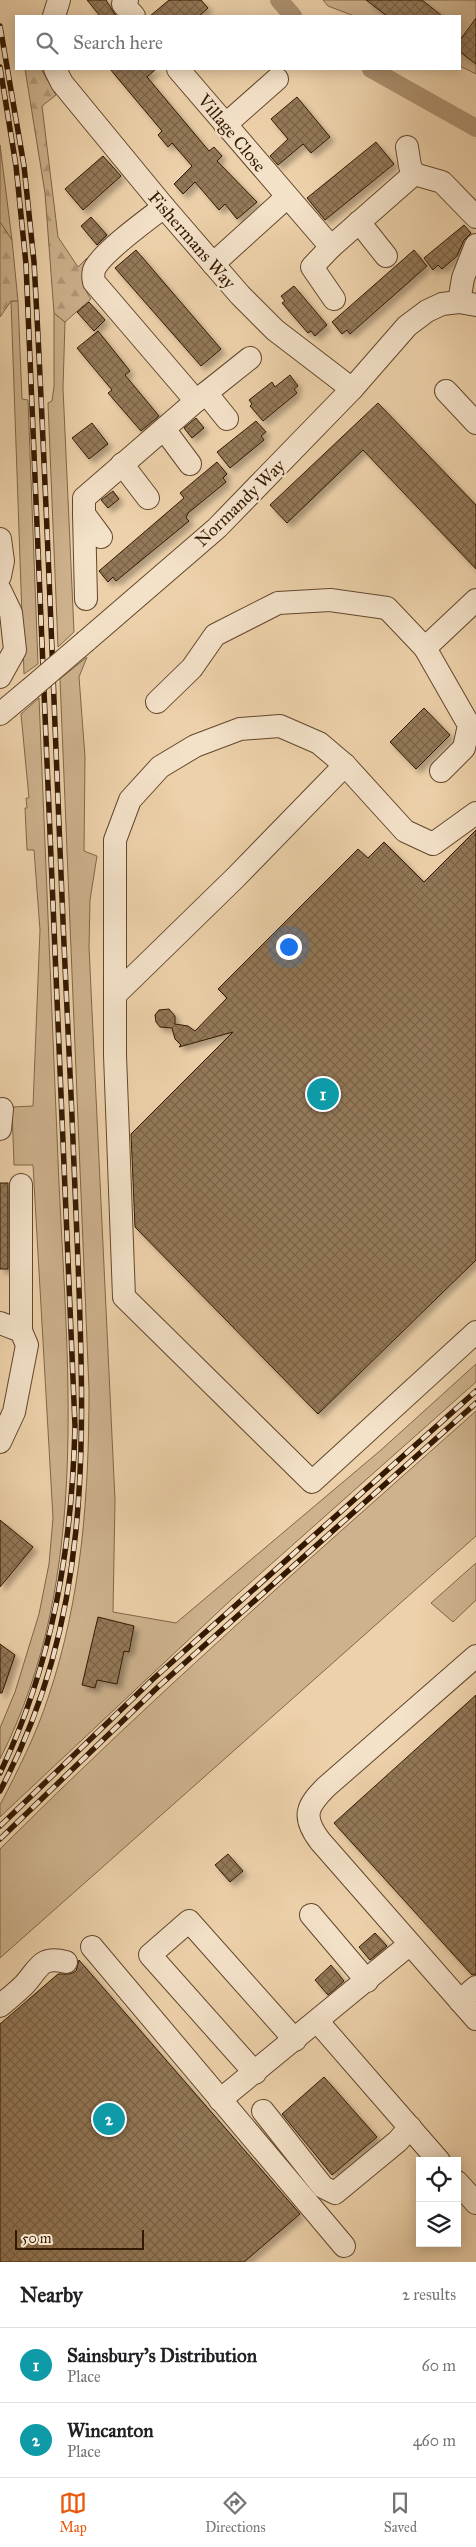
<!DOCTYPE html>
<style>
:root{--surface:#fff;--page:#f2f2f2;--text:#202124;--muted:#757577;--line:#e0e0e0;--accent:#ea580c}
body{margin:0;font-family:"IM FELL Great Primer",serif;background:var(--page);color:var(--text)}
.controls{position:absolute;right:15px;bottom:15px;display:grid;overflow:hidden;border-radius:0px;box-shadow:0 2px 12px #0003}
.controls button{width:45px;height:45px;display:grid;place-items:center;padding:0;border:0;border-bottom:1px solid var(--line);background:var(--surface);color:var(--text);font:25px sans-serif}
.scale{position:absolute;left:15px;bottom:12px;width:129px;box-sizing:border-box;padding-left:5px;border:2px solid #331902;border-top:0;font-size:14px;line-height:18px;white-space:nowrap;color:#331902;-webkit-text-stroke:4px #f3e1c8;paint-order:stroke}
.you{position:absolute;left:288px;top:946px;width:18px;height:18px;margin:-12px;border:4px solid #fff;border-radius:50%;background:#1a73e8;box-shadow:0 0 0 8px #1a73e833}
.badge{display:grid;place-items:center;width:32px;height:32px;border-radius:50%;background:var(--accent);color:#fff;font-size:16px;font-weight:700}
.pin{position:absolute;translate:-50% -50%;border:2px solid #fff;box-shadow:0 1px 5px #0006}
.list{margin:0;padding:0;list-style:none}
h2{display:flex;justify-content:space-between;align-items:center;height:65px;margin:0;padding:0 20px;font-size:21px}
h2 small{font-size:16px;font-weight:400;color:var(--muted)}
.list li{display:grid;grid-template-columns:32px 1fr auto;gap:15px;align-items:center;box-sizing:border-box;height:75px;padding:0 20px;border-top:1px solid var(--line)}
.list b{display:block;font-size:19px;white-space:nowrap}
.list p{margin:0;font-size:16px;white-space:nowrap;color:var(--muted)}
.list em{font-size:16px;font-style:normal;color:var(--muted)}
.icon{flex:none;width:28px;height:28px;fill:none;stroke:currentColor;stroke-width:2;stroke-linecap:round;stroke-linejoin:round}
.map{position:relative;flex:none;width:476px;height:2262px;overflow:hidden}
.search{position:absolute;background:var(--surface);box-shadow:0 2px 12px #0003;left:15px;right:15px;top:15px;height:55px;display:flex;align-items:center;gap:12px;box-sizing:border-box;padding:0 18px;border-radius:0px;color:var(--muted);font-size:19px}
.sheet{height:215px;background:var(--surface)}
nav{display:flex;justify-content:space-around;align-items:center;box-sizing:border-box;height:70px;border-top:1px solid var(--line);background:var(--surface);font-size:14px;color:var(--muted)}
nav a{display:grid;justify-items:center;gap:2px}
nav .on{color:var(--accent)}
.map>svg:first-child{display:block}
</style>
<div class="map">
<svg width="476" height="2262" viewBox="0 0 476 2262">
<defs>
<pattern id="forest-firs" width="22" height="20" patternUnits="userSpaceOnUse" patternTransform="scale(1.25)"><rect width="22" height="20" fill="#cdb28d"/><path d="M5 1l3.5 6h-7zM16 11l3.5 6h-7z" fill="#b09878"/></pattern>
<pattern id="building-cross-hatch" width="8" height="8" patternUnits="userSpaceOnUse" patternTransform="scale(1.25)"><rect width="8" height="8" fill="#947959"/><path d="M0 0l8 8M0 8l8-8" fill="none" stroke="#796247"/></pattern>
<filter id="shadow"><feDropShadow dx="4.5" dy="4.5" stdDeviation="2.5" flood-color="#0004"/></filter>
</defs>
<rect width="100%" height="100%" fill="#edd1aa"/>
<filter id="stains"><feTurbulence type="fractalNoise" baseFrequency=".004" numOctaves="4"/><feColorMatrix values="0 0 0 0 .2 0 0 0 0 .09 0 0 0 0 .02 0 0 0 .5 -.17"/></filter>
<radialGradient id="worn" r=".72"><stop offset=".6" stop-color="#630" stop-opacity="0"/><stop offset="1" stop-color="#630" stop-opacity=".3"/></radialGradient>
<g fill="#cdb28d" stroke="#806648">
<path d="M323,0h153v74l-16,-8v-50h-106l-26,-10z"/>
<path d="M0,145l12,95 -12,-18z"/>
<path d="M11,301h7l4,98 6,1 10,264 -14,10z"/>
<path d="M54,313l11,9 -2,66 11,244 -16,15 -10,-244 4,-2 2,-15z"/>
<path d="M87,657l-8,20 6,80 -1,94 13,5 -7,44 -1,47 26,553 -2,112 63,11 205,-173 95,-86v18l-243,216 -233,219v-12c18,-35 36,-70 48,-107 34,-100 41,-204 41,-308l-29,-711z"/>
<path d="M39,698c6,154 13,308 19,462 8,200 36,414 -58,599v-31l15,-36 24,-78 10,-50 4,-46 -20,-353h-19l-2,-58 21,-1 7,-176 -6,-80h-7l-2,-42h2l-1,-10h3l-8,-84z"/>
<path d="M476,1411v125l-476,422v-109c153,-153 315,-295 476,-438z"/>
<path d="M476,1563v37l-23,22 -22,-19z"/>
</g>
<g fill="url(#forest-firs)" stroke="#806648">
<path d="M25,69h16l15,26 -14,11 16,131 20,30 9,-9c-6,16 -6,27 4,41l-26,23 -11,-9 -9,-120z"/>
<path d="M0,222l12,18 6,61h-7l-11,16z"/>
</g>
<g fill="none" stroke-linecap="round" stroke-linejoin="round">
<g stroke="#ae9271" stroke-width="18">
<path d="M279,0l14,16"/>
<path d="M371,69l105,59"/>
</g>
</g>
<g fill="url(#building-cross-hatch)" stroke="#331902" filter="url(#shadow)">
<path d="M87,0h19l10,16h-16z"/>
<path d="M169,0h32l7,8 -9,8h-49z"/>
<path d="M366,0h56l20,16h-55z"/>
<path d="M476,18v46l-16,-12v-12z"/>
<path d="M110,69h46l-9,8 62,74 5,-4 8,9 -5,5 40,41 -20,17 -12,-15 -6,6 -24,-28 -12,12 -9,-10 18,-18 -20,-23 -4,4 -10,-12 4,-4z"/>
<path d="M297,97l33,40 -19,16 -8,-9 -25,21 -8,-9 18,-17 -17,-20z"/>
<path d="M376,142l18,22 -69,56 -18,-22z"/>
<path d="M103,156l18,20 -38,34 -18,-21z"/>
<path d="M91,217l16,18 -10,10 -16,-19z"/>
<path d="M464,225l7,8 -7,7 -7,16 -15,13 -4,-4 -5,5 -9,-12z"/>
<path d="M136,250l85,99 -20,17 -86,-98z"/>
<path d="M414,250l13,16 -77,68 -3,-4 -5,4 -10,-12z"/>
<path d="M294,286l33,39 -12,11 -4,-5 -3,2 -26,-30 3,-2 -4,-5z"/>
<path d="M89,302l16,18 -11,11 -17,-19z"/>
<path d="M98,331l32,40 -5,4 34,41 -18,15 -33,-38 4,-3 -35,-42z"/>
<path d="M290,375l8,11 -4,3 3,4 -34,28 -13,-15 2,-2 -3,-4 23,-18 3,5z"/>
<path d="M378,403l98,102v64l-113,-119 -76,73 -17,-18z"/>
<path d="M196,418l8,10 -12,10 -8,-10z"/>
<path d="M256,421l10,11 -5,4 3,4 -34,28 -13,-16z"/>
<path d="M92,423l16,21 -19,15 -17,-21z"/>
<path d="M217,462l10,12 -4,4 3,4 -38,31 -2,5 3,3 -73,60 -3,-4 -5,5 -9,-11 85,-73 -4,-5z"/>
<path d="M113,491l6,8 -11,9 -7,-8z"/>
<path d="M424,708l26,27 -34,34 -26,-27z"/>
<path d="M476,830v430l-158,154 -183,-187 -4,-93 102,-102 -54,15 2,-2 -6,-6 -3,-11 -12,-1 -4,-5 -1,-7 4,-5 10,-1 6,7v8l13,2 7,5 32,-33 -9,-9 140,-140 10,9 16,-16 40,40z"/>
<rect x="0" y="1183" width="8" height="86"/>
<path d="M0,1520l33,27 -33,40z"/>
<path d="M98,1617l36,9 -5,26 -5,-1 -7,33 -20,-4 -2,8 -13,-3z"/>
<path d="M0,1644l15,11 -13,38h-2z"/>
<path d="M476,1695v279l-4,1 -138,-152z"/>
<path d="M228,1854l15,17 -13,11 -15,-17z"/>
<path d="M375,1933l12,13 -17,14 -11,-13z"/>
<path d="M79,1960l221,254 -56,48h-244v-238l58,-50h12l6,-3z"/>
<path d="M331,1965l13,16 -16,14 -13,-15z"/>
<path d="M324,2077l53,60 -45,38 -50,-61z"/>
</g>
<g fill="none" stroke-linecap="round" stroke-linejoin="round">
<defs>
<g id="minor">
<path d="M127,0l-4,4 11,12"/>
<path d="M54,16l5,-16"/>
<path d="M55,69l7,14 102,124 76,88 35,35 77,59"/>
<path d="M178,69l153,178 83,-73"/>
<path d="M225,125l52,-46"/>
<path d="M407,147l3,19 4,8 28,8 34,35"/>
<path d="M164,207c-16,12 -64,47 -70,63 -1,4 -1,8 0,12l102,119"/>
<path d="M359,222l27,34"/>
<path d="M331,247l-19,20 22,32"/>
<path d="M213,264l74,-67"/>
<path d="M459,302l4,-24 13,-33"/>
<path d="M446,391l30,32"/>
<path d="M206,393l21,26"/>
<path d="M164,429l26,35"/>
<path d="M122,464l26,34"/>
<path d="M84,514l2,85"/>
<path d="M101,537l-17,-23v-16l112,-97 54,-43"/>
<path d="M0,539l3,22 -3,15"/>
<path d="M0,590l11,23 4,37 -15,27"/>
<path d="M86,641l131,-113 135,-139 55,-63 20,-15 15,-7 17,-2 17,3"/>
<path d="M425,648l44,77 -5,23 -23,23"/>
<path d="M157,702l35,-34 23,-33 63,-32 52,-3 57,8 38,40 51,-48"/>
<path d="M0,714l30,-25"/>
<path d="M476,813l-43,31 -28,-13 -60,-66 -26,-22 -39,-17 -40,3 -45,17 -35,21 -30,33 -15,40v215l9,242 188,185 164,-150"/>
<path d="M115,995l120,-117 110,-113"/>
<path d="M0,1129l2,-20"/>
<path d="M0,1323l21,8 6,14 -13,67 -14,30"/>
<path d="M21,1331v-146"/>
<path d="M476,1656l-150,131c-20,20 -24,30 -6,54l156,178"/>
<path d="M311,1915l56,66"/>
<path d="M92,1947l252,299"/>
<path d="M460,2001l16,-14"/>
<path d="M0,2006c8,-7 17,-14 24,-21 15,-16 16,-30 42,-23"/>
<path d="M318,2022l121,139"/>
<path d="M255,2073l-105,-118 39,-34 106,119"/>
<path d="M220,2100l190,-156"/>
<path d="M263,2111l60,76 12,6 63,-52 12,-14"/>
<path d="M457,2182l19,21"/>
</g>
</defs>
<use href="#minor" stroke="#62472c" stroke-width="24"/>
<use href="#minor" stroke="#f3e1c8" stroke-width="22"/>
<defs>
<g id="rail">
<path d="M0,26l24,140 10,96c13,227 20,454 30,682 5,106 10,211 14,317 7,187 13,359 -78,530"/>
<path d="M0,67l16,99 10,98 49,1162c-3,120 -22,237 -75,347"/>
<path d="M0,1826l153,-147 323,-288"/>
<path d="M0,1839l159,-153 317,-283"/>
</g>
</defs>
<use href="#rail" stroke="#331902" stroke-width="5.5"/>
<use href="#rail" stroke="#f3e1c8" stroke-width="4" stroke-dasharray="11" stroke-linecap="butt"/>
<defs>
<path id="minor-bridge" d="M30,689l56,-48"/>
</defs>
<use href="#minor-bridge" stroke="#62472c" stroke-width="24" stroke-linecap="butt"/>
<use href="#minor-bridge" stroke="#f3e1c8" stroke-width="22"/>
</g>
<g text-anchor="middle" stroke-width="4.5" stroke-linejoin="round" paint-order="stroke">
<g font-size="18" fill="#331902" stroke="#f3e1c8">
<text transform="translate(232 133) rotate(50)" y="6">Village Close</text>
<text transform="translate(192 240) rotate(49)" y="6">Fishermans Way</text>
<text transform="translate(240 503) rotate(-44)" y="6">Normandy Way</text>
</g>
</g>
<rect width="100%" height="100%" filter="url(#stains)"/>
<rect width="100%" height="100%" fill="url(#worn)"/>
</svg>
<div class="controls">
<button><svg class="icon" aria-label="locate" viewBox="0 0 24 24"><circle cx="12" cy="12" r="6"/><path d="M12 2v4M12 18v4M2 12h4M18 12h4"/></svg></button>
<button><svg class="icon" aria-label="layers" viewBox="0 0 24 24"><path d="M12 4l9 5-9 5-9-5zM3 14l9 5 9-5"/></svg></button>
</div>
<div class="scale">50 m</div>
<div class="you"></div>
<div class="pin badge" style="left:323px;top:1094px;background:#0f9aa8">1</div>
<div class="pin badge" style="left:109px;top:2119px;background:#0f9aa8">2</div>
<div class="search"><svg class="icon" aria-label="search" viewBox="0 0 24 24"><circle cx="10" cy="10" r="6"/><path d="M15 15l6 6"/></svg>Search here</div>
</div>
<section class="sheet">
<h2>Nearby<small>2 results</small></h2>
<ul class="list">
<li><span class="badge" style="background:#0f9aa8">1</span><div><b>Sainsbury's Distribution</b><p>Place</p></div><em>60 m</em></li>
<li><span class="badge" style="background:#0f9aa8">2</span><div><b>Wincanton</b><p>Place</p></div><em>460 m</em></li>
</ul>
</section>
<nav>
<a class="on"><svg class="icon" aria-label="map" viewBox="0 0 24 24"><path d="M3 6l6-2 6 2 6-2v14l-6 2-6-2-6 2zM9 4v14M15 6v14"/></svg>Map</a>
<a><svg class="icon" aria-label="directions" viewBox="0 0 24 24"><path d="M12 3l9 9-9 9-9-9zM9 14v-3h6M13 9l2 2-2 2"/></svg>Directions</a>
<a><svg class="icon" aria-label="saved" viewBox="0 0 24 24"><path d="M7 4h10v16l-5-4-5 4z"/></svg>Saved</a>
</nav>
